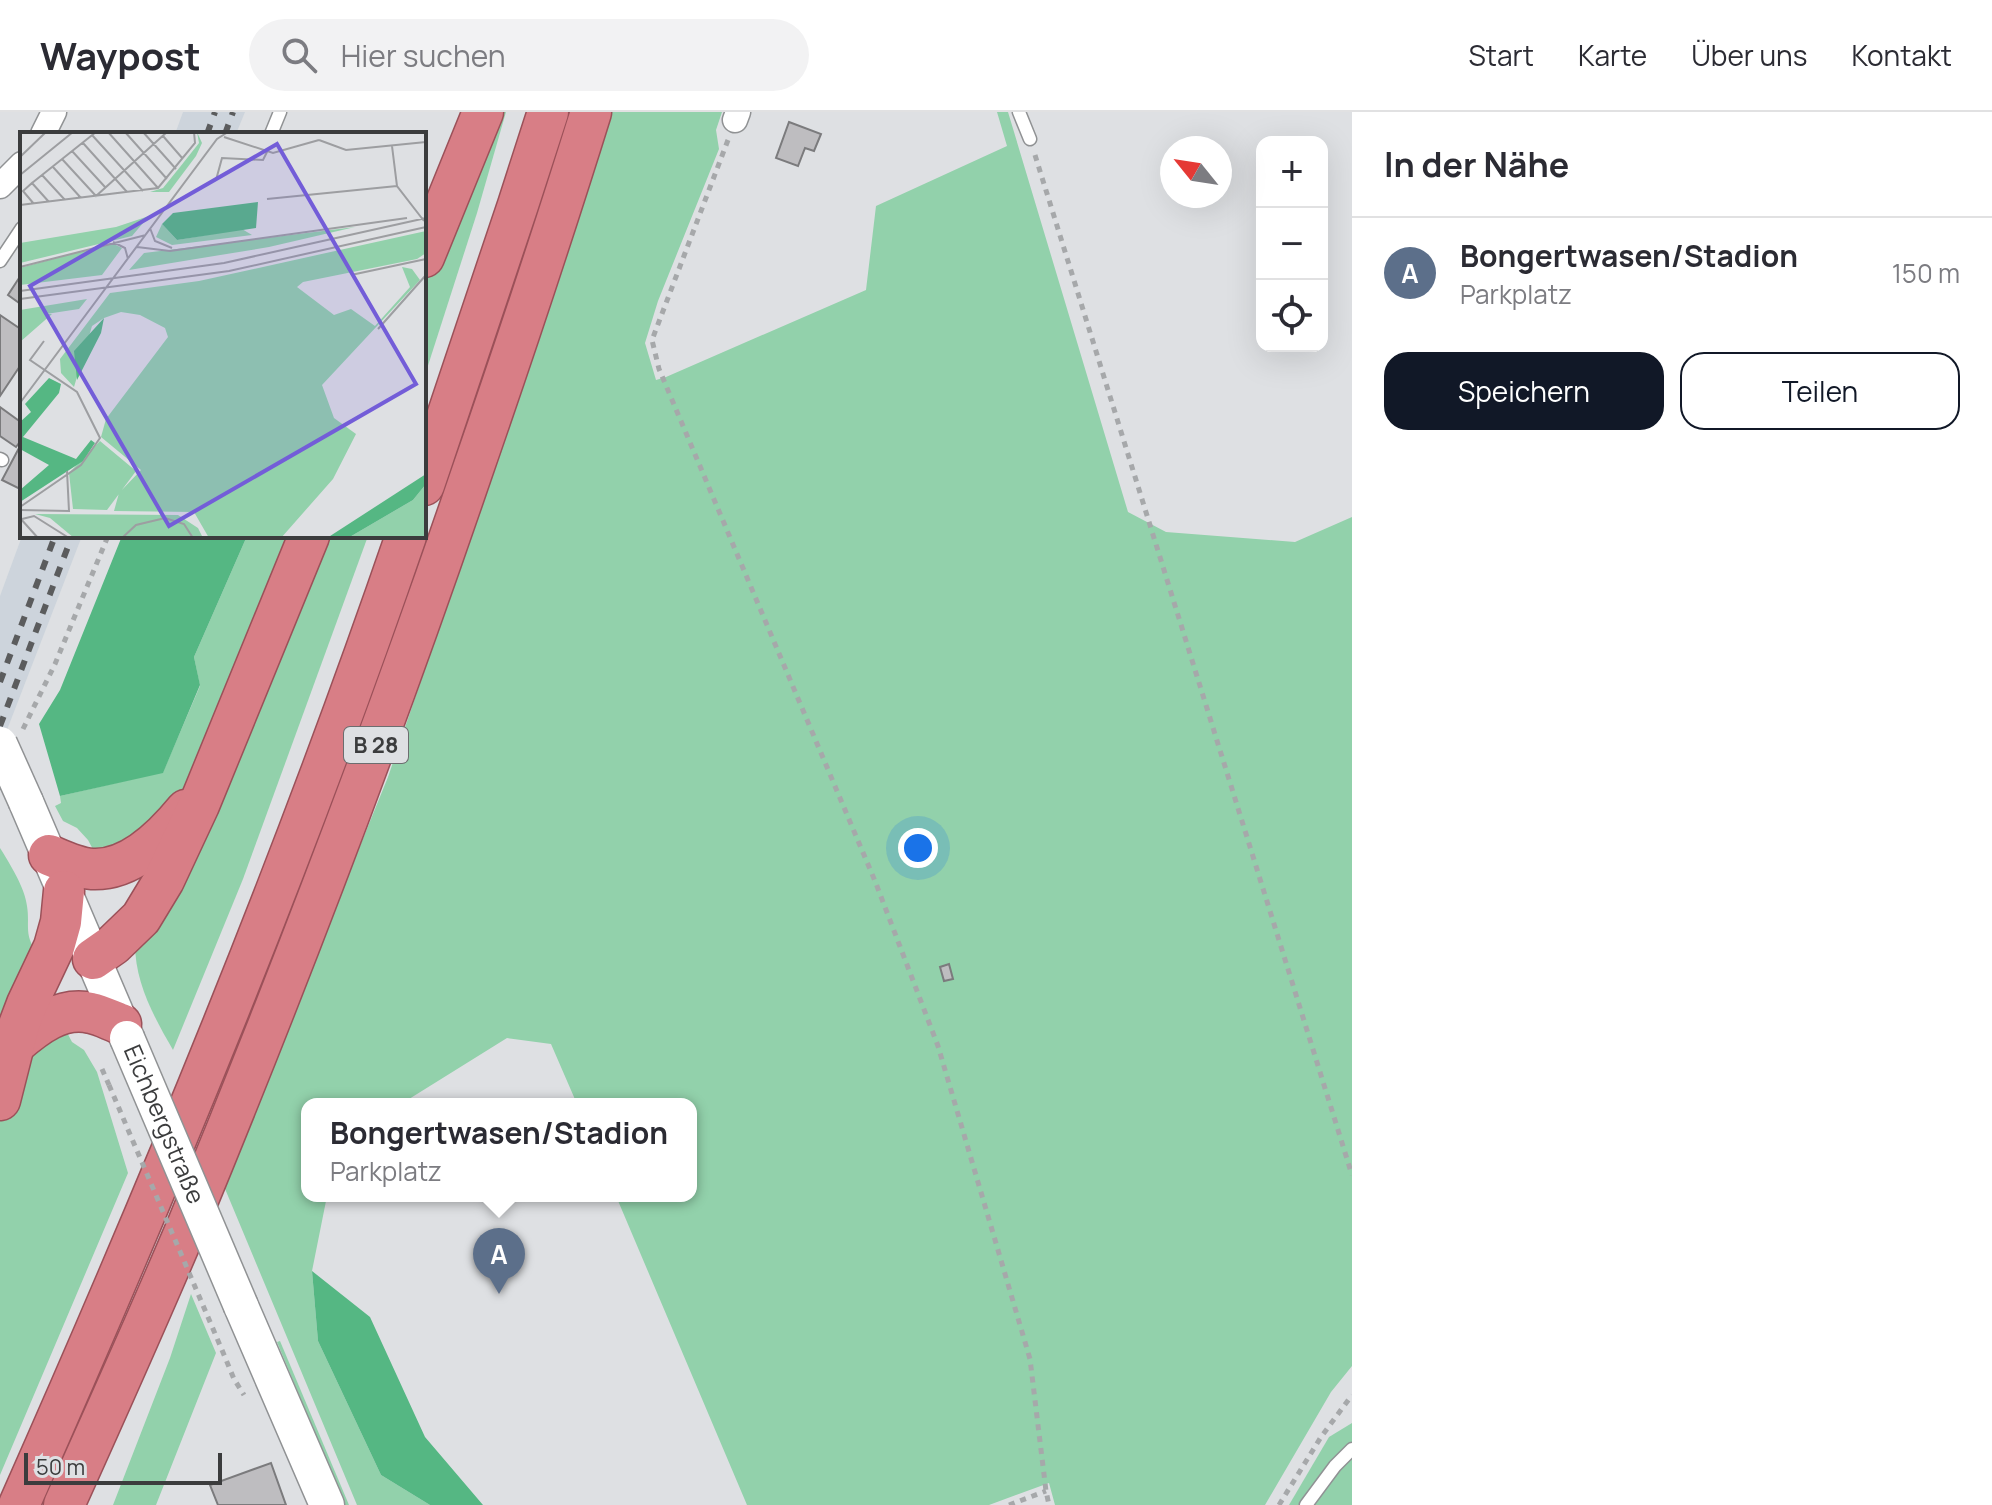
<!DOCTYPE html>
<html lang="de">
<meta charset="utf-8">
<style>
:root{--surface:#fff;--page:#f2f2f3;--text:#2b2b33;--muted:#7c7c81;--line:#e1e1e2;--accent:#111827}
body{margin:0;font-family:Manrope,sans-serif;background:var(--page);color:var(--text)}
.controls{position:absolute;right:24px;top:24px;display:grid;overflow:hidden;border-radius:16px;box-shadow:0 8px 32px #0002}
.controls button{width:72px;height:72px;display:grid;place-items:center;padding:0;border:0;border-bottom:2px solid var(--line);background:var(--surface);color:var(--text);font:40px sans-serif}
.compass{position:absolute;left:1160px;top:24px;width:72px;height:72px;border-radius:50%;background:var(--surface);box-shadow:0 8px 32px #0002;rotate:300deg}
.scale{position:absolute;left:24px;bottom:20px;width:198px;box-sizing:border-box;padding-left:8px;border:4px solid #3b3c3d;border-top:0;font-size:22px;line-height:28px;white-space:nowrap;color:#3b3c3d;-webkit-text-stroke:6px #dee0e3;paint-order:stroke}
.you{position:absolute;left:918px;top:736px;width:28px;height:28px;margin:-20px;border:6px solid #fff;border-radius:50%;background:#1a73e8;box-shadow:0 0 0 12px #1a73e833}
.badge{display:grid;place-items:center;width:52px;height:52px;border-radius:50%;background:var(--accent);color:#fff;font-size:26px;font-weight:700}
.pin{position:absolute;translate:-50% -66px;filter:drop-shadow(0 2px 4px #0008)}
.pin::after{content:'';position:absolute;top:42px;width:28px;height:24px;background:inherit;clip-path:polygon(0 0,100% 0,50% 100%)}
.popup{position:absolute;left:301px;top:986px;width:396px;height:104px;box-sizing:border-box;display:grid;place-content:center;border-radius:16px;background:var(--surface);filter:drop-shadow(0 2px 6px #0005);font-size:26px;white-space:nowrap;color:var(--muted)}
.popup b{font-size:30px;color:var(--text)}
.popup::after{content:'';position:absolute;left:50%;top:100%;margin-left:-16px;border:16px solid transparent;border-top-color:var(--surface)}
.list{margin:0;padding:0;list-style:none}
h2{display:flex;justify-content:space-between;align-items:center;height:104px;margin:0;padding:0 32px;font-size:34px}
h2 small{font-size:26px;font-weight:400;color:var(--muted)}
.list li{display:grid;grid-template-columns:52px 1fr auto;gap:24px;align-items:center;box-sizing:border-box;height:112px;padding:0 32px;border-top:2px solid var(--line)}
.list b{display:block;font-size:30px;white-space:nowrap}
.list p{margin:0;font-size:26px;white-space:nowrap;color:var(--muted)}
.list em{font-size:26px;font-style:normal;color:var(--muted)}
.actions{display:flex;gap:16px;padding:24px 32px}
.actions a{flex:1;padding:18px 0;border:2px solid var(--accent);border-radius:24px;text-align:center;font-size:28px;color:var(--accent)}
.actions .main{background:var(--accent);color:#fff}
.icon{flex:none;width:44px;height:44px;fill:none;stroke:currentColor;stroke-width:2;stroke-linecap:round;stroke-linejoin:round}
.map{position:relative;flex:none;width:1352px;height:1393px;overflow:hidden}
header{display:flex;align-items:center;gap:48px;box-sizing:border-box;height:112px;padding:0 40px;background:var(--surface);border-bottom:2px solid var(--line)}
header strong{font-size:38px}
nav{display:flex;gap:44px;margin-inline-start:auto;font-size:28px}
.search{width:560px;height:72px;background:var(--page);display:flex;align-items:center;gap:20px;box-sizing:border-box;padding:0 28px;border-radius:44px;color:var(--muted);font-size:30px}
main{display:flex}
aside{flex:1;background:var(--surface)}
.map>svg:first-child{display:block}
</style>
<header>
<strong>Waypost</strong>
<div class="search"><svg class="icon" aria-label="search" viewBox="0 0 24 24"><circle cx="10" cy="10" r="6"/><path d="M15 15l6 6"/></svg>Hier suchen</div>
<nav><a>Start</a><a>Karte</a><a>Über uns</a><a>Kontakt</a></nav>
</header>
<main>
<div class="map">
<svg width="1352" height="1393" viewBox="0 0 1352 1393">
<rect width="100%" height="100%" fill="#dee0e3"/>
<g fill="#cdd4dc">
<path d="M183,0h62l-9,22h-61z"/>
<path d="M22,424h60l-82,212v-152z"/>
</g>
<g fill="#92d1ab">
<path d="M491,0h15l-29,101 -53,165v-102z"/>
<path d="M611,0h111l-6,18 3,19 -61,152 -13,42 11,37 10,-3 200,-87 10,-84 131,-60 -10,-34h11l120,400 38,20 129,10 57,-25v849l-21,26 -66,113h-210l-6,-22 -60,22h-242l-131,-309h75v-92h-114l-26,-60 -44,-6 -106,66h-94v92h20l-15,75 6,70 63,134 49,30h-73l-134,-321 165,-407 120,-350z"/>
<path d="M247,424h43l-100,244 -16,24 -41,36 -38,13 -7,-13 -11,-12 -14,-7 -8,-15 6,-3 -1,-7 103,-24 37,-86 -6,-29z"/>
<path d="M318,424h50l-125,343 -70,171c-19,-33 -38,-67 -38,-106z"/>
<path d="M0,736c10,16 25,40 27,58 3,18 -3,27 8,44l-35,76z"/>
<path d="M61,909l11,21 12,8 13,22 31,101 -128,302v-355l12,-46z"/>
<path d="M191,1182l25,59 -60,152h-43l57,-147z"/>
<path d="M280,1229l69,164h-4l-68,-163z"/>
<path d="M1352,1311v82h-63l40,-68z"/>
</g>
<g fill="#55b783">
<path d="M122,424h125l-53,121 6,28 -37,88 -103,23 -21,-72 21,-34z"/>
<path d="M312,1159l58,46 55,120 58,68h-53l-49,-30 -63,-134z"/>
</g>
<g fill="#bebdc0" stroke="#7b7b7d" stroke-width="2">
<path d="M789,10l32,12 -7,17 -9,-3 -7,18 -22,-8z"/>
<path d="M21,163l1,1v29l-14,-10z"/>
<path d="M0,203l22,15v33l-22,33z"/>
<path d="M0,295l22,16v16l-6,8 -16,-11z"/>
<path d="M19,336l3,2v40l-20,-10z"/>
<path d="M949,852l4,15 -9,2 -4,-14z"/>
<path d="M271,1351l15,42h-68l-8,-20z"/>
</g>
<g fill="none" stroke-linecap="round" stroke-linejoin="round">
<defs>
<g id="service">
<path d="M1019,0l11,27"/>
<path d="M271,22l9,-22"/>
<path d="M0,149l22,-33"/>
<path d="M0,347l2,1"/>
<path d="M1306,1393l29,-39 17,-17"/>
</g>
<g id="minor">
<path d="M735,8l3,-8"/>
<path d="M43,22l11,-22"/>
<path d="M0,74l22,-22"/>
</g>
<g id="secondary">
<path d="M26,690l101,236"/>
<path d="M241,1194l86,199"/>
</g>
<g id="trunk">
<path d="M424,145l59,-145"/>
<path d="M424,373l94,-280 30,-93"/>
<path d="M49,743c14,6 28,13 43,14 38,2 71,-31 94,-59"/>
<path d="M93,847l20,-14 28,-27 23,-38 35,-75 110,-269"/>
<path d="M15,932c21,-18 46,-38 76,-31 10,2 21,8 30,11"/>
<path d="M0,988l19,-75 8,-21 27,-57 7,-25 3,-31"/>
<path d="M19,1393c141,-318 274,-640 387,-969"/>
<path d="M64,1393c42,-93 84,-187 124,-281 102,-247 197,-497 283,-749 42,-121 82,-241 120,-363"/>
</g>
</defs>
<use href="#service" stroke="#909294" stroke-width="15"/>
<use href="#minor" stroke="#909294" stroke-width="27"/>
<use href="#secondary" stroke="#909294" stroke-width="37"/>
<use href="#trunk" stroke="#9b5159" stroke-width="43"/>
<g stroke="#a6a8aa" stroke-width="5" stroke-dasharray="6 6" stroke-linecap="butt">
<path d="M728,28l-76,200 7,29 216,512 63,165 92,313 16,132 3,14"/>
<path d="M1035,43l317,1020"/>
<path d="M23,617l32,-65 53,-128"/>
<path d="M102,957l7,16"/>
<path d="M222,1238l12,29 10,16"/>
<path d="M1009,1393l37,-14"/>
<path d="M1279,1393l42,-68 31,-42"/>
</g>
<use href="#service" stroke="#fff" stroke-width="12"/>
<use href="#minor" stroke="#fff" stroke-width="24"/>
<use href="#secondary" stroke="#fff" stroke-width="34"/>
<use href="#trunk" stroke="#d87e86" stroke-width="40"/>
<g stroke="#5b5c5d" stroke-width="6" stroke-dasharray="10 10" stroke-linecap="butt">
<path d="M207,22l8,-22"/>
<path d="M225,22l8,-22"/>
<path d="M0,570l55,-146"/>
<path d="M0,614l72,-190"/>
</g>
<defs>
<g id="secondary-bridge">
<path d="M0,632l26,58"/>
<path id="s1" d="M127,926l114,268"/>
</g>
</defs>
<use href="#secondary-bridge" stroke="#909294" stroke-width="37" stroke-linecap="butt"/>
<path stroke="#a6a8aa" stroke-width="5" stroke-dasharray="6 6" stroke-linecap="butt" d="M109,973l113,265"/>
<use href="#secondary-bridge" stroke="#fff" stroke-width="34"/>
</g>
<g text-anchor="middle" stroke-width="6" stroke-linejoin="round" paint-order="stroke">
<rect fill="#dee0e3" stroke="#6c6d6f" stroke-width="2" x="344" y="615" width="64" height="36" rx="6"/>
<g font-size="22" font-weight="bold" fill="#3b3c3d">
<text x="376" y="641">B 28</text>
</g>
<g font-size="24" fill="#3b3c3d" stroke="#dee0e3">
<text dy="8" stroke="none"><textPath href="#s1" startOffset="94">Eichbergstraße</textPath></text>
</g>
</g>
<g transform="translate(20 20)">
<rect width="406" height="406" fill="#dee0e3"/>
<path d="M177,0l5,11 -6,13 -27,36h-19l13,-4 17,-21 19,-24zM129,84l-17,20 -112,27v-20l96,-16zM142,92l15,16 65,-11 10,6 -80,10 -16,-8zM335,95l-86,20 -140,23 15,-17zM406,99v22l-9,6 -114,23 -6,5 37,28 17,-6 24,17 35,-39 -8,-20 10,2 8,11 -98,105 12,33 22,16 -23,45 -52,59h-72l-15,-26 -80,-1 5,-18 22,-23 -40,-33 5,-18 62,-82 -3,-9 -25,-13 -19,-3 -17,6 -12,8 -18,61 -13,-14 -1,-14 50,-66 89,-12zM92,111l10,5 -20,27 -82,10v-17zM67,167l-8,10 -33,5h6l-32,28v-32zM80,309l36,30 -29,39 -34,-1 -4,-36zM406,352v54h-78l65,-38zM15,382l143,1 20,13 5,10h-129l-24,-20z" fill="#92d1ab"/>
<path d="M238,70l-2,26 -79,12 -15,-16 11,-11zM84,186l-3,15 -24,47 -3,-29zM29,246l12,6 -2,9 -36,44 53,22 15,-19 4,3 -12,18 -63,41v-12l29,-25 -29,-16v-27l11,-10 -6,-8zM406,342v10l-13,16 -65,38h-21z" fill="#55b783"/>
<path fill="none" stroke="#9d9ea1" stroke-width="2" d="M88,0l50,56M105,0l42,47M123,0l33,37M72,3l51,56M143,4l20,23M204,5l49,16 46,-13M299,8l27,10 80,-8M63,11l44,49M372,14l5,40 27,35M52,19l33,36M0,25l26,-25M42,27l34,37 71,-64M33,35l28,31M0,43l53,-43M22,43l23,25M196,48l6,-22 41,2 4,-8M12,51l64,-51M247,67l130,-13M14,72l-11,-13 9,-8 17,19M0,73l138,-17 37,-45 -1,-11M130,96l5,13 17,7M93,110l12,6 3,11M117,115l33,4 237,-33M0,135l126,-32M331,143l75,-16M0,159l204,-28 202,-45M0,167l209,-28 197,-44M358,197l48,-54M0,271l197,-264 11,-7M0,375l61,-42 19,-27 -23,-46 -47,-32 14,-19M0,378l49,1 -2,-40M0,386l18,20M2,387l12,-3 35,22M102,406l14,-13 29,-7 19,6 9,14"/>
<path fill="#735dd8" fill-opacity="0.15" stroke="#735dd8" stroke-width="4" d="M257,12l139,240 -247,142 -139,-240z"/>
<rect width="406" height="406" fill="none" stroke="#3b3c3d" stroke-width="4"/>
</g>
</svg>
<div class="controls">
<button>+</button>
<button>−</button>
<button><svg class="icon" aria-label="locate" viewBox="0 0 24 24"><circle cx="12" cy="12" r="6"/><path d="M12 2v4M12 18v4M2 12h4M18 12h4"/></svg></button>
</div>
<svg class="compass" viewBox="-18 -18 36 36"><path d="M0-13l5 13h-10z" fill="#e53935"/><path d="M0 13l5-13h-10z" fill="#7c7c81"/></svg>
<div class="scale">50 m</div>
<div class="you"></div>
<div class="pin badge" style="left:499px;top:1182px;background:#5c6f8a">A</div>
<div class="popup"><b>Bongertwasen/Stadion</b>Parkplatz</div>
</div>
<aside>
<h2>In der Nähe<small></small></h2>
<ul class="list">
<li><span class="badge" style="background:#5c6f8a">A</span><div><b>Bongertwasen/Stadion</b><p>Parkplatz</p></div><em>150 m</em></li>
</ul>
<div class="actions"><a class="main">Speichern</a><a>Teilen</a></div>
</aside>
</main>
